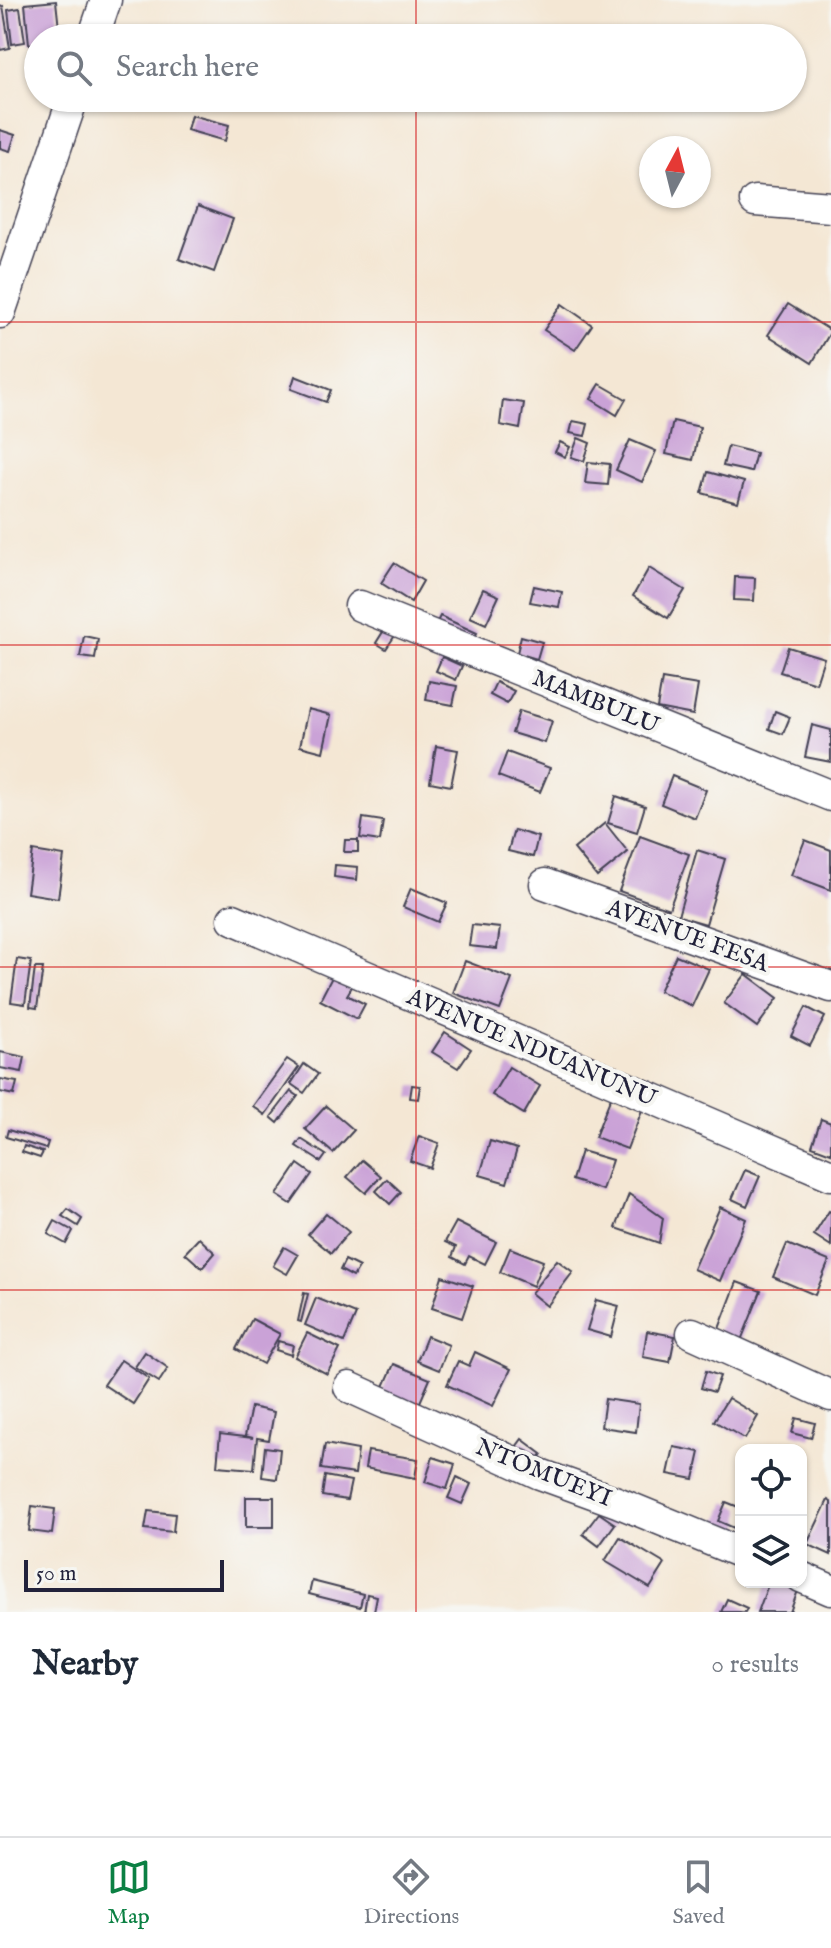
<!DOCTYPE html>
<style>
:root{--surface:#fff;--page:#f2f2f3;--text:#1f2937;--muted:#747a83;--line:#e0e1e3;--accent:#0b8043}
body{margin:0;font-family:"IM FELL English",serif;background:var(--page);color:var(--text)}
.controls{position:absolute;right:24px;bottom:24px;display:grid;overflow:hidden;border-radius:16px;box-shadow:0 2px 6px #0004}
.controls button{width:72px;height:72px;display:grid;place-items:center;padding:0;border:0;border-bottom:2px solid var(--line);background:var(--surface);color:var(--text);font:40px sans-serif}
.compass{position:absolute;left:639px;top:136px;width:72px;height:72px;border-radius:50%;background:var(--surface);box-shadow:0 2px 6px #0004;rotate:7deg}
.scale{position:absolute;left:24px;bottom:20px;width:200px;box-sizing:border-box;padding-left:8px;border:4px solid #22223b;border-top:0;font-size:22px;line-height:28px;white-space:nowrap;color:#22223b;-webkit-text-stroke:6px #f6f6f2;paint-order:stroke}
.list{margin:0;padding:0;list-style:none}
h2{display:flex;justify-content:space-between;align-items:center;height:104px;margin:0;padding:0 32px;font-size:34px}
h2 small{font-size:26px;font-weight:400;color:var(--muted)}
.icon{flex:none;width:44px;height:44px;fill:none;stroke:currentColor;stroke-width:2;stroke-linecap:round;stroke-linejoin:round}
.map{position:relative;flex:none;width:831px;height:1612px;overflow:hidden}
.search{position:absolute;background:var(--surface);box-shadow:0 2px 6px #0004;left:24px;right:24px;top:24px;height:88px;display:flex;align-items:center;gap:20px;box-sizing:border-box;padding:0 28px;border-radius:44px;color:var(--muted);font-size:30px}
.sheet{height:224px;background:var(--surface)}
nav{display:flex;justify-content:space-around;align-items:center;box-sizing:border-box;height:112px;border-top:2px solid var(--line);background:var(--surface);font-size:22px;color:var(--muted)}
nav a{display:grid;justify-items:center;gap:4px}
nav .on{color:var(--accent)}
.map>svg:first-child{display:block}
</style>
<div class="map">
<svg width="831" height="1612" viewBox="0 0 831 1612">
<rect width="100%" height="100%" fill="#f6f6f2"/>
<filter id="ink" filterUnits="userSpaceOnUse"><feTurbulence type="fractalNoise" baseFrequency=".0125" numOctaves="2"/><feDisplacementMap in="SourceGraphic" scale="16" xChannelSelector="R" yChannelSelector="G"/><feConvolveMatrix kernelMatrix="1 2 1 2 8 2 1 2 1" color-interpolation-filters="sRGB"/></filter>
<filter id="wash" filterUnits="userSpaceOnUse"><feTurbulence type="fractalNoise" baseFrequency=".006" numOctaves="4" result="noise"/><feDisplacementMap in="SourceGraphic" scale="32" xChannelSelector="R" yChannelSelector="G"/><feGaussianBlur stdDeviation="1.8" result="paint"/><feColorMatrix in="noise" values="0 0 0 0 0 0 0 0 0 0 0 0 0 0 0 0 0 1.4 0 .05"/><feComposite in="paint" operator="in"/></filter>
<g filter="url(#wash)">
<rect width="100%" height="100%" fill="#f4e7d4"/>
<g id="blocks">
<g fill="#caa2d7">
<path d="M56,1l4,37h-22v5l-9,1 -4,-40z"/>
<path d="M3,6l7,42 -10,2v-43z"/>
<path d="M20,8l5,34 -13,2 -4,-34z"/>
<path d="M191,115l38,10 -4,16 -38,-11z"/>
<path d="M0,130l15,5 -5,16 -10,-3z"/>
<path d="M198,206l35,13 -19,53 -35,-13z"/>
<path d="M562,304l30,21 -17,25 -31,-20z"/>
<path d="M788,304l43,27 -19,32 -44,-28z"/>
<path d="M295,376l36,14 -5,12 -35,-13z"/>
<path d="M600,384l26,15 -9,16 -26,-16z"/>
<path d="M503,400l21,3 -4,26 -20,-4z"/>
<path d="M573,421l15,3 -3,12 -15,-3z"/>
<path d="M673,421l27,6 -7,33 -27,-6z"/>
<path d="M578,438l12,5 -6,18 -13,-4z"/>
<path d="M630,440l26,11 -14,31 -26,-12z"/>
<path d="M560,442l10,5 -5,10 -10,-5z"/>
<path d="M728,446l28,7 -5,19 -28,-6z"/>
<path d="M588,462l22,2 -2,21 -23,-2z"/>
<path d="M708,472l36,10 -6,21 -36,-10z"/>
<path d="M394,563l29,18 -12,21 -30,-19z"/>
<path d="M649,568l36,22 -17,28 -35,-22z"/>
<path d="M735,577l20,1 -1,23 -20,-1z"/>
<path d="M534,586l28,6 -3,15 -29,-5z"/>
<path d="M483,589l16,7 -13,28 -16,-7z"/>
<path d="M440,616l37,17 -7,14 -37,-17z"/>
<path d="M388,624l10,7 -12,18 -10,-6z"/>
<path d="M84,636l14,3 -3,20 -15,-2z"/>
<path d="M521,636l21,6 -5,17 -20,-6z"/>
<path d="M788,647l36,11 -8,25 -36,-11z"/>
<path d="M442,657l20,9 -6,14 -20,-9z"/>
<path d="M662,679l36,6 -5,30 -36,-7z"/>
<path d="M429,681l28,5 -4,19 -27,-5z"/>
<path d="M496,682l18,9 -7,13 -17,-9z"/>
<path d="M308,709l23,6 -8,37 -23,-6z"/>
<path d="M519,711l33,10 -7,22 -33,-10z"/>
<path d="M775,711l15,6 -7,17 -14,-5z"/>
<path d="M812,725l19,5v32l-26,-5z"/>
<path d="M436,746l22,4 -7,36 -21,-4z"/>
<path d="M507,752l43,16 -10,24 -42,-16z"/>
<path d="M672,776l34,14 -11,28 -34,-14z"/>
<path d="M616,796l29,10 -8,26 -29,-9z"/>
<path d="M363,818l20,3 -3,20 -20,-3z"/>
<path d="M605,823l23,29 -31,25 -23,-28z"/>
<path d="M514,830l24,7 -5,20 -25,-6z"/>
<path d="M640,836l49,18 -20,55 -50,-18z"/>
<path d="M345,840h13v12h-14z"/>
<path d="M805,840l26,10v40l-40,-15z"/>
<path d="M697,850l28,9 -19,65 -28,-8z"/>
<path d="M33,851l31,5 -6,42 -31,-5z"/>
<path d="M335,865l23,2 -1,13 -23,-3z"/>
<path d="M411,888l36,15 -9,19 -35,-15z"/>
<path d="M472,925l28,3 -3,21 -28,-3z"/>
<path d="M676,955l33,14 -17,37 -33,-15z"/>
<path d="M17,959l14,2 -6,43 -14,-2z"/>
<path d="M465,961l47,18 -12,31 -47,-17z"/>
<path d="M35,968h8l-6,40 -7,-1z"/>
<path d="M746,974l32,24 -21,29 -33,-24z"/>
<path d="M333,975l20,10 -6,10 18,9 -8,15 -37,-19z"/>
<path d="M806,1007l19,10 -15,29 -19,-10z"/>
<path d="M445,1032l26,17 -13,19 -26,-16z"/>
<path d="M0,1052l25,5 -3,15 -22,-4z"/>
<path d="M287,1059l12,8 -34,48 -12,-9z"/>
<path d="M304,1064l14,10 -14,19 -13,-9z"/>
<path d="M509,1067l31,19 -16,28 -32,-19z"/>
<path d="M0,1079l17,3 -3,13 -14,-3z"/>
<path d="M412,1085l8,1 -2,13 -8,-1z"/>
<path d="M291,1091l7,5 -20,27 -7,-6z"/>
<path d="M611,1097l31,13 -15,39 -32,-12z"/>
<path d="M326,1106l28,24 -21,23 -28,-24z"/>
<path d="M821,1119l10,4v30l-19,-7z"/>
<path d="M8,1130l40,12 -2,7 -40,-12z"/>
<path d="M419,1136l20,7 -9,25 -20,-7z"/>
<path d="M301,1139l25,16 -5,7 -25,-16z"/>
<path d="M490,1141l27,8 -10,34 -27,-8z"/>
<path d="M24,1146l19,6 -3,6 -18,-6z"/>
<path d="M581,1151l31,9 -10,30 -30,-10z"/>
<path d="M362,1160l19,16 -15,17 -19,-16z"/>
<path d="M298,1164l14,10 -21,30 -14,-9z"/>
<path d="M745,1170l15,6 -13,30 -15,-7z"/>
<path d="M387,1179l14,13 -11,12 -14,-13z"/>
<path d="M629,1194l34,24 -4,25 -43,-15z"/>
<path d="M720,1207l26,12 -26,62 -27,-12z"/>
<path d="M68,1209l14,10 -4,7 -16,-10z"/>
<path d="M829,1211l2,1v34l-17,-11z"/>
<path d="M326,1213l23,19 -18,21 -23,-19z"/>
<path d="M55,1221l18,10 -7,13 -18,-10z"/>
<path d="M456,1222l40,20 -11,22 -16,-8 -4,8 -13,-7 4,-10 -11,-5z"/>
<path d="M199,1238l16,15 -13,15 -17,-15z"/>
<path d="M787,1244l42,17 -14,34 -42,-18z"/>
<path d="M284,1247l14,8 -11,19 -14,-8z"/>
<path d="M510,1248l33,13 -10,25 -33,-14z"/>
<path d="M345,1260l14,7 -6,10 -13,-7z"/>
<path d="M557,1260l16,12 -26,34 -16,-13z"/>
<path d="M442,1276l31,10 -11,32 -30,-10z"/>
<path d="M737,1282l24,9 -21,52 -23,-9z"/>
<path d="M304,1293l4,1 -7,28 -3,-1z"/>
<path d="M316,1298l40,16 -12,28 -39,-17z"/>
<path d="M596,1300l23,6 -8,31 -24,-7z"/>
<path d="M252,1319l28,15 -17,30 -27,-15z"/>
<path d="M647,1331l28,5 -5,26 -27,-5z"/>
<path d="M307,1333l33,16 -13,25 -32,-17z"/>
<path d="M427,1336l22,9 -10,25 -22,-9z"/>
<path d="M278,1341l15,4 -2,10 -15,-5z"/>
<path d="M145,1352l23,16 -9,14 -24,-15z"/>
<path d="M475,1352l36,17 -18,37 -46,-21 11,-24 11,5z"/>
<path d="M121,1360l28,19 -16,25 -29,-19z"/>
<path d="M394,1364l36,15 -12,28 -36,-16z"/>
<path d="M706,1371l14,5 -6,16 -13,-4z"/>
<path d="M728,1398l30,18 -13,23 -31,-18z"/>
<path d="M605,1399l34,5 -3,28 -35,-5z"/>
<path d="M251,1407l23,5 -5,28 -12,-2 -3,31 -37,-3 3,-32 33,4 -8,-2z"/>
<path d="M796,1418l19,5 -4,15 -19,-5z"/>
<path d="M522,1439l20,15 -6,8 -20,-15z"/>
<path d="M325,1444l33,6 -3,24 -34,-5z"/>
<path d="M265,1447l15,2 -3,30 -15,-2z"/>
<path d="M674,1447l26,5 -6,27 -26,-5z"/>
<path d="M368,1451l50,8 -3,19 -50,-10z"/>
<path d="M433,1457l22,7 -8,25 -22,-7z"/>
<path d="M325,1476l26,5 -4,19 -25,-4z"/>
<path d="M457,1477l14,7 -9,20 -14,-6z"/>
<rect x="246" y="1497" width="28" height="30"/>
<path d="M828,1500l3,2v53l-24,-11z"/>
<path d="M726,1502l15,6v23l-23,-10z"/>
<path d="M32,1506l23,3 -3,25 -23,-3z"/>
<path d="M148,1511l27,3 -2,18 -28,-3z"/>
<path d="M599,1513l16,11 -16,22 -16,-12z"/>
<path d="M620,1537l45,27 -15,24 -45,-27z"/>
<path d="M312,1581l51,13 -3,13 -51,-13z"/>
<path d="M769,1582h23l8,3 -10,27h-32z"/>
<path d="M367,1594l10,2 -3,16h-10z"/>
<path d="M727,1599l20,9 -2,4h-24z"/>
</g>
</g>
</g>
<g filter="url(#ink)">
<use href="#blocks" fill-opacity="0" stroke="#424052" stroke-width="2"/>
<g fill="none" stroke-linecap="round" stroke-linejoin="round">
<defs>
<g id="minor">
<path d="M93,38l13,-38"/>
<path d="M755,201l76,6"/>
<path d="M0,313l73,-215"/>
<path d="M360,606l471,190"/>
<path d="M545,884l286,103"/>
<path d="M233,919l598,256"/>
<path d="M692,1333l139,63"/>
<path d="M349,1387l191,87 77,28 124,51"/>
<path d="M801,1577l30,13"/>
</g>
</defs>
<use href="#minor" stroke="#424052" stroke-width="33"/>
<use href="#minor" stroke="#fff" stroke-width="30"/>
</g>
</g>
<path fill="none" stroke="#d62828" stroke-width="2" stroke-opacity="0.55" d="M416,0v38M416,98v1514M0,322h831M0,645h831M0,967h831M0,1290h831"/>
<g text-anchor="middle" stroke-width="8" stroke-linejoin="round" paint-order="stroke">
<g font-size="24" fill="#22223b" stroke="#f6f6f2">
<text transform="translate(596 701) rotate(22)" y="8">MAMBULU</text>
<text transform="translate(688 935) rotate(20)" y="8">AVENUE FESA</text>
<text transform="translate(532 1047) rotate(23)" y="8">AVENUE NDUANUNU</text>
<text transform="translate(544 1472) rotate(22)" y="8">NTOMUEYI</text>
</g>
</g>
</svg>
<div class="controls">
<button><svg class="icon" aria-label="locate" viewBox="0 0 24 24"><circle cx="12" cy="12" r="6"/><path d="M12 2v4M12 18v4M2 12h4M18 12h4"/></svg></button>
<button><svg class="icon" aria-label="layers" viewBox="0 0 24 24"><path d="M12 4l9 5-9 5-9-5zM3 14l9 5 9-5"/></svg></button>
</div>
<svg class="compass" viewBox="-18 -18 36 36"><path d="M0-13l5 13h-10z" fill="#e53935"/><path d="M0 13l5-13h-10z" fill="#747a83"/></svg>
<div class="scale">50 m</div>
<div class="search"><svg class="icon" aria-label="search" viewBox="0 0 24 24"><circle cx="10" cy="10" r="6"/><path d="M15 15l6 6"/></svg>Search here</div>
</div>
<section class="sheet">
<h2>Nearby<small>0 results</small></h2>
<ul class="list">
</ul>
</section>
<nav>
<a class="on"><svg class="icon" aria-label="map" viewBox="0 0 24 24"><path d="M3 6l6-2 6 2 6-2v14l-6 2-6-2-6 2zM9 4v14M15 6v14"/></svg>Map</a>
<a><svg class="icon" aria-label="directions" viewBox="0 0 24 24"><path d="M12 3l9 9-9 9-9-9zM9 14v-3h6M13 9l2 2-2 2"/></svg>Directions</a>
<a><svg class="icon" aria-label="saved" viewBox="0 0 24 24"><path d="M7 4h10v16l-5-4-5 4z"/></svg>Saved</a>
</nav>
